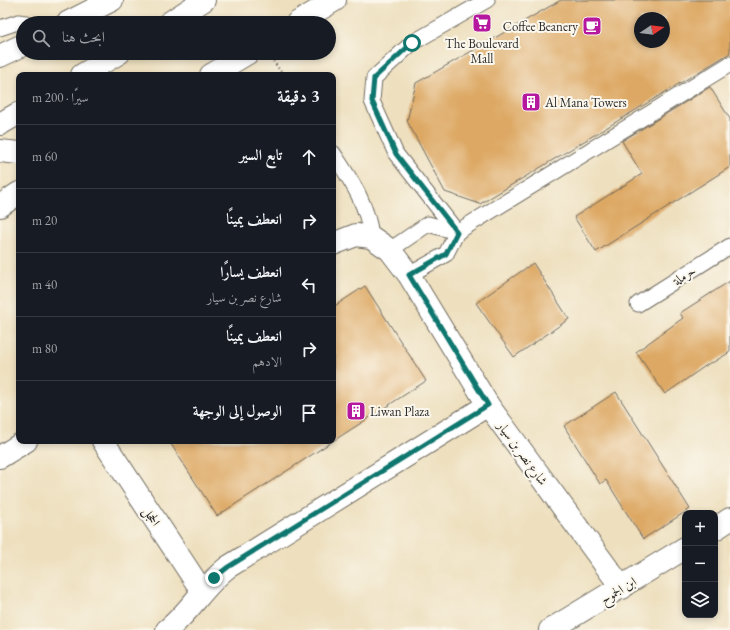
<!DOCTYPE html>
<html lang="ar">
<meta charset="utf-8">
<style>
:root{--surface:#171b24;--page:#20242c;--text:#f1f3f6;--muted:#9ea1a6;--line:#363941}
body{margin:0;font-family:"EB Garamond",Amiri,serif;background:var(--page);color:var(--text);direction:rtl}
.controls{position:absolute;right:12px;bottom:12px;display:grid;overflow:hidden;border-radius:8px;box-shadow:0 2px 6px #0003}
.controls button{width:36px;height:36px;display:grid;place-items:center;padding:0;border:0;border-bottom:1px solid var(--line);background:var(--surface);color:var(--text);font:20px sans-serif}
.compass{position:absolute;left:634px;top:12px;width:36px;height:36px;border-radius:50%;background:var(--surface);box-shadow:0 2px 6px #0003;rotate:77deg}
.stop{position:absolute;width:12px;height:12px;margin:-9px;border:3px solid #0f766e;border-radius:50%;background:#fff}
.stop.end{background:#0f766e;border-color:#fff;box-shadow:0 1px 4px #0008}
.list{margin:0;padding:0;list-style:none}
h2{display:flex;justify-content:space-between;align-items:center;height:52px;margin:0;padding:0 16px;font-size:17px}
h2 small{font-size:13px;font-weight:400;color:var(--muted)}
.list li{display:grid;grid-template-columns:26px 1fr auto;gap:12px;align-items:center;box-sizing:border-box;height:64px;padding:0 16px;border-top:1px solid var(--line)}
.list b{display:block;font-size:15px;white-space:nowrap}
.list p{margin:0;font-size:13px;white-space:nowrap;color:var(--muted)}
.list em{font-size:13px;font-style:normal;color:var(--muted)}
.icon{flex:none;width:22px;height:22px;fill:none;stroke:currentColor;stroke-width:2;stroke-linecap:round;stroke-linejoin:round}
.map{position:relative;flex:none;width:730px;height:630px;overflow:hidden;direction:ltr}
.search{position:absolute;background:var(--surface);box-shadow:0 2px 6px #0003;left:16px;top:16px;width:320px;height:44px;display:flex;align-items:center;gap:10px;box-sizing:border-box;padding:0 14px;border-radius:22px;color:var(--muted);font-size:15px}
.panel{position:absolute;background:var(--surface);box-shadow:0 2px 6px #0003;left:16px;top:72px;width:320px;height:372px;border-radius:8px;direction:rtl}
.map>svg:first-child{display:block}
</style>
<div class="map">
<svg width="730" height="630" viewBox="0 0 730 630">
<rect width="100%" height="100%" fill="#fbf7ec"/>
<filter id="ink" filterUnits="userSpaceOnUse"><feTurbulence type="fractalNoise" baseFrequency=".025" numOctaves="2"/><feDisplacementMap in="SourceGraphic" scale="8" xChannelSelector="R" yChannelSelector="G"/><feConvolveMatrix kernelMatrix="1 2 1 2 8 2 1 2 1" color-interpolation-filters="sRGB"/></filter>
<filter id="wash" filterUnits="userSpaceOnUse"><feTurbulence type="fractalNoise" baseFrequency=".012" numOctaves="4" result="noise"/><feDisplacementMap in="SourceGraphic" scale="16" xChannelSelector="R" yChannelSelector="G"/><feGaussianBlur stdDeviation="0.9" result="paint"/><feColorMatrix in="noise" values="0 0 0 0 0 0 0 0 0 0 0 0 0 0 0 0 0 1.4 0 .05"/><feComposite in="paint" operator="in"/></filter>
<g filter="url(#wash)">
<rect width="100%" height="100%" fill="#eee0bf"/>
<g id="blocks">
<g fill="#dda864" fill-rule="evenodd">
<path d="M561,0h169v53l-250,151 -35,-12 -38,-71 9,-38zM640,18h24v24h-24z"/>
<path d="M710,87l20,32v48l-134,85 -22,-35 68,-43 -20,-33z"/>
<path d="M533,263l36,56 -55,38 -38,-54z"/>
<path d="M730,281v71l-18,11 -1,-1 -46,32 -29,-42 47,-34 -3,-5z"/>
<path d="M365,286l61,95 -209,135 -48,-75h164v-134z"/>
<path d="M616,392l74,117 -47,30 -37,-59 -6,4 -36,-58z"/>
</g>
</g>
</g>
<g filter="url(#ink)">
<use href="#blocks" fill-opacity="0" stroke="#6f6a5f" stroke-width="1"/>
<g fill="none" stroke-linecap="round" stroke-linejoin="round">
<defs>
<g id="service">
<path d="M0,28l18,-6 8,1"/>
<path d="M333,153c17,26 35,51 38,84"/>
<path d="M457,232l-61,-78 -24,-53 2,-23 38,-35 75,-43"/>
<path d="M390,250l38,-26 29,8"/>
<path d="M409,275l37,-21 11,-22 273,-168"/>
<path d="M638,304l92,-58"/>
</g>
<g id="minor">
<path d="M67,23l45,-23"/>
<path d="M0,56l23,-11"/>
<path d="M333,244l23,-9 15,2 19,13 19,25 79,130 134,183"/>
<path d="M103,441l99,150"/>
<path d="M0,457l26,-16"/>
<path d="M715,529l15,-10"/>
<path d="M167,630c23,-18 37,-45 61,-63l260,-162"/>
<path d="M550,630l135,-82"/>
</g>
<path id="tertiary" d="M0,151l19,2"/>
<g id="trunk">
<path d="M169,23l35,-23"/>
<path d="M297,23l38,-23"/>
<path d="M82,75l37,-22"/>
<path d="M211,75l37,-22"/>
<path d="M0,124l19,-11"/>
<path d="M0,206l19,-13"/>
</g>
</defs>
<use href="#service" stroke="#6f6a5f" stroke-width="17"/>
<use href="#minor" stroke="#6f6a5f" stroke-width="24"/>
<use href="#tertiary" stroke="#6f6a5f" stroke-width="24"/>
<use href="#trunk" stroke="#6f6a5f" stroke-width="24"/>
<path stroke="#6f6a5f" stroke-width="2.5" stroke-dasharray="1 3" stroke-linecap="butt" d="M271,58l12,17"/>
<use href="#service" stroke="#fff" stroke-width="15"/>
<use href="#minor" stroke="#fff" stroke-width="22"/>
<use href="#tertiary" stroke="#fff" stroke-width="22"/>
<use href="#trunk" stroke="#fff" stroke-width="22"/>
</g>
</g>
<g fill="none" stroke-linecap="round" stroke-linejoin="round" filter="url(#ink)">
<path stroke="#0f766e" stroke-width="5" d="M214,578l14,-11 260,-162 -79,-130 37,-21 11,-22 -61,-78 -24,-53 2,-23 38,-35"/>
</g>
<defs>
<symbol id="supermarket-square" viewBox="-11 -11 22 22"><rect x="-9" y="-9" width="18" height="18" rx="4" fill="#b5179e" stroke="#fbf7ec"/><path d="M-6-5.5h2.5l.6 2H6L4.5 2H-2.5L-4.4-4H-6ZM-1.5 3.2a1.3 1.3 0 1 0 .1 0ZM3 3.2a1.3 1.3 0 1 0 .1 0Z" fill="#fff"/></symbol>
<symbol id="cafe-square" viewBox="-11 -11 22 22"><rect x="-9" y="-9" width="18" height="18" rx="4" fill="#b5179e" stroke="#fbf7ec"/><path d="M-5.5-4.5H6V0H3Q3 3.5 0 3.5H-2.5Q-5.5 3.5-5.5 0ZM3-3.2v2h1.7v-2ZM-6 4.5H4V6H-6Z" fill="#fff"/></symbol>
<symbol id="building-square" viewBox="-11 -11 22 22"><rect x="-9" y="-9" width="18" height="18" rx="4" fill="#b5179e" stroke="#fbf7ec"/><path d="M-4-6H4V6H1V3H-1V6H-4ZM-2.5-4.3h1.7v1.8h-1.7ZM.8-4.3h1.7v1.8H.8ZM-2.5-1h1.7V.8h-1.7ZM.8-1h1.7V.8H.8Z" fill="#fff"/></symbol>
</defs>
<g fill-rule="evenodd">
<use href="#supermarket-square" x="471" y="12" width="22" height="22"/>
<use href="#cafe-square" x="581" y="15" width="22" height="22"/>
<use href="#building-square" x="520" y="91" width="22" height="22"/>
<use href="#building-square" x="345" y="400" width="22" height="22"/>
</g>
<g text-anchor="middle" stroke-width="4" stroke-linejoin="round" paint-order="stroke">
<g font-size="13" fill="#2b2b2b" stroke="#fbf7ec" text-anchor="start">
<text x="578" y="31" text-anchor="end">Coffee Beanery</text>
<text x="482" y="48" text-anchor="middle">The Boulevard<tspan x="482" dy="15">Mall</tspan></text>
<text x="545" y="107">Al Mana Towers</text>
<text x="370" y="416">Liwan Plaza</text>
</g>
<g font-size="13" fill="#2b2b2b" stroke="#fbf7ec">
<text transform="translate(684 275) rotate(-32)" y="5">حرملة</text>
<text transform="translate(523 453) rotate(54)" y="5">شارع نصر بن سيار</text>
<text transform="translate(152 516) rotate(57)" y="5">الحجل</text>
<text transform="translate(618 590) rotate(-31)" y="5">ابن الجموح</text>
</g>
</g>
</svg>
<div class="controls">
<button>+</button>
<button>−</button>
<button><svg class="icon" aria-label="layers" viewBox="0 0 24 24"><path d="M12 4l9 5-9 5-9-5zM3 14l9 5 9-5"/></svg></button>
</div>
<svg class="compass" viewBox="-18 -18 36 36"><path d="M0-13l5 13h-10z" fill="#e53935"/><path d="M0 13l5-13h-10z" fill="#9ea1a6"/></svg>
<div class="stop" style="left:412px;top:43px"></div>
<div class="stop end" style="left:214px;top:578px"></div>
<div class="search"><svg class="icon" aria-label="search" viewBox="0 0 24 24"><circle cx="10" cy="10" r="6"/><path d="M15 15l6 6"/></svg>ابحث هنا</div>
<section class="panel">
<h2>3 دقيقة<small>سيرًا · 200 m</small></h2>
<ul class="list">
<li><svg class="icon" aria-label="ahead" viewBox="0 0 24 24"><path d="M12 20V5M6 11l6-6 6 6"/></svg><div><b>تابع السير</b></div><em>60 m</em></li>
<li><svg class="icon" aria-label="right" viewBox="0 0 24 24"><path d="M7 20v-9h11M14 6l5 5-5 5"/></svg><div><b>انعطف يمينًا</b></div><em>20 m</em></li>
<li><svg class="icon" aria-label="left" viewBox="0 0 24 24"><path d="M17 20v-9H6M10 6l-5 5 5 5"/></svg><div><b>انعطف يسارًا</b><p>شارع نصر بن سيار</p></div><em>40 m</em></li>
<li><svg class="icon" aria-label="right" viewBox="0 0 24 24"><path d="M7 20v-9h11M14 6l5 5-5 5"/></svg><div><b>انعطف يمينًا</b><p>الادهم</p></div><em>80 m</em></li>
<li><svg class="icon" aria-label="arrive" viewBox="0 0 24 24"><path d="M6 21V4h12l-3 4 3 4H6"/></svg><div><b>الوصول إلى الوجهة</b></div></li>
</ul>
</section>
</div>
